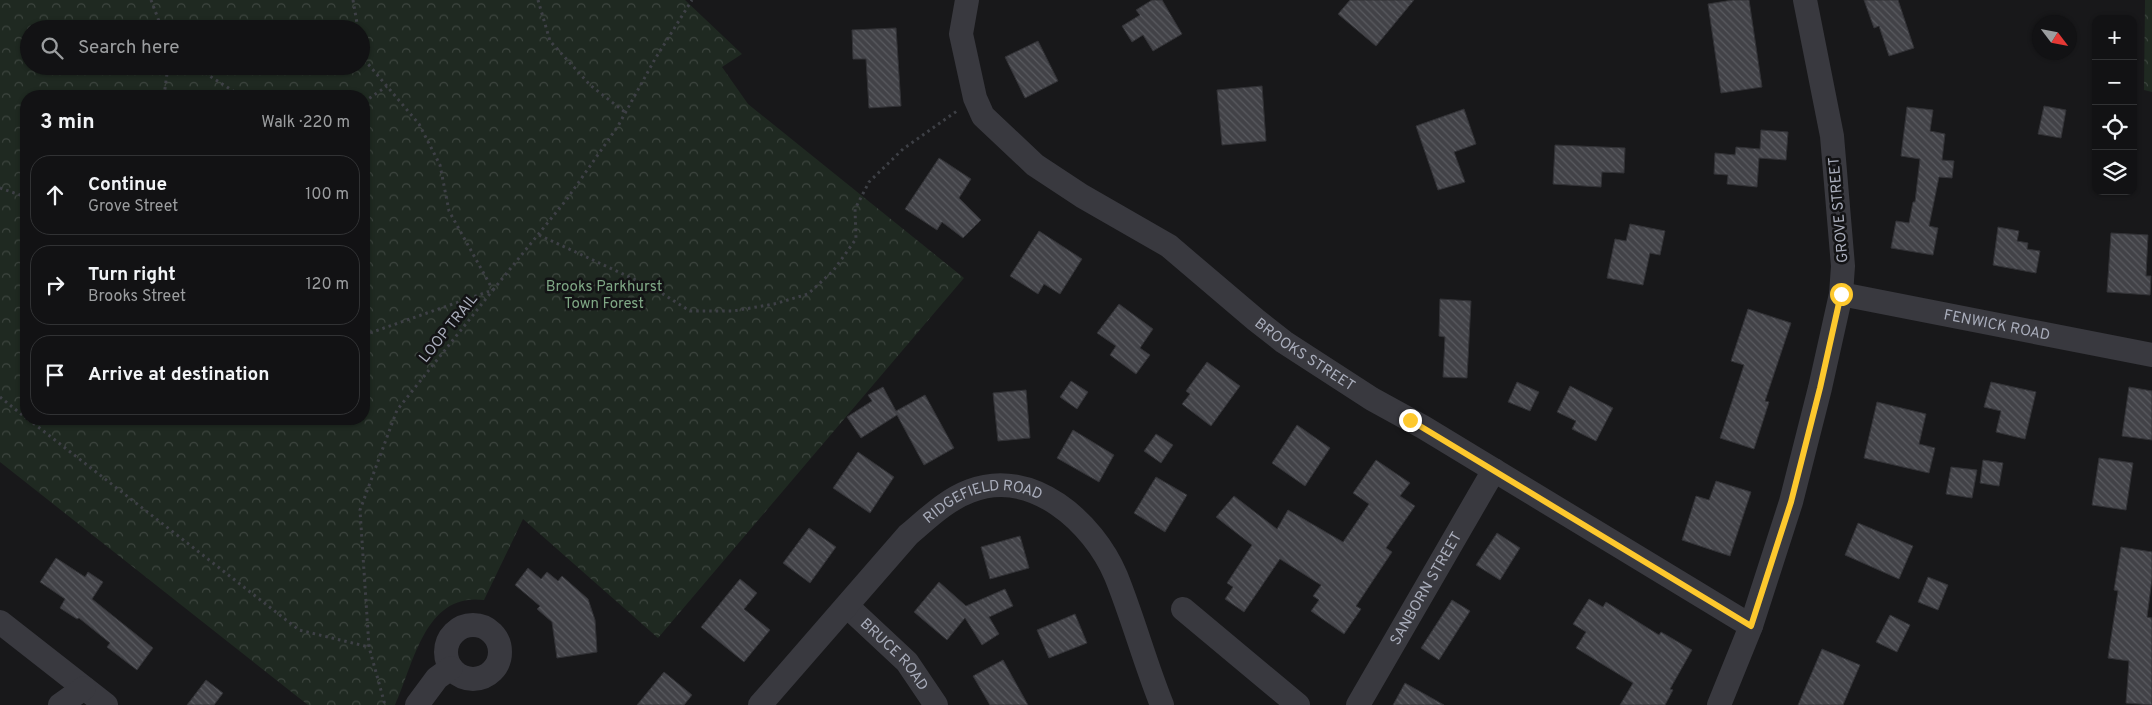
<!DOCTYPE html>
<meta charset="utf-8">
<style>
:root{--surface:#121214;--page:#1b1b1d;--text:#f1f3f6;--muted:#9c9ea0;--line:#313234}
body{margin:0;font-family:Overpass,sans-serif;background:var(--page);color:var(--text)}
.controls{position:absolute;right:15px;top:15px;display:grid;overflow:hidden;border-radius:10px;box-shadow:0 1px 4px #0004}
.controls button{width:45px;height:45px;display:grid;place-items:center;padding:0;border:0;border-bottom:1px solid var(--line);background:var(--surface);color:var(--text);font:25px sans-serif}
.compass{position:absolute;left:2032px;top:15px;width:45px;height:45px;border-radius:50%;background:var(--surface);box-shadow:0 1px 4px #0004;rotate:122deg}
.stop{position:absolute;width:15px;height:15px;margin:-11px;border:4px solid #fdc82d;border-radius:50%;background:#fff}
.stop.end{background:#fdc82d;border-color:#fff;box-shadow:0 1px 5px #0008}
.list{margin:0;padding:0;list-style:none}
h2{display:flex;justify-content:space-between;align-items:center;height:65px;margin:0;padding:0 20px;font-size:21px}
h2 small{font-size:16px;font-weight:400;color:var(--muted)}
.list li{display:grid;grid-template-columns:32px 1fr auto;gap:15px;align-items:center;box-sizing:border-box;height:80px;margin:0 10px 10px;padding:0 10px;border:1px solid var(--line);border-radius:20px}
.list b{display:block;font-size:19px;white-space:nowrap}
.list p{margin:0;font-size:16px;white-space:nowrap;color:var(--muted)}
.list em{font-size:16px;font-style:normal;color:var(--muted)}
.icon{flex:none;width:28px;height:28px;fill:none;stroke:currentColor;stroke-width:2;stroke-linecap:round;stroke-linejoin:round}
.map{position:relative;flex:none;width:2152px;height:705px;overflow:hidden}
.search{position:absolute;background:var(--surface);box-shadow:0 1px 4px #0004;left:20px;top:20px;width:350px;height:55px;display:flex;align-items:center;gap:12px;box-sizing:border-box;padding:0 18px;border-radius:28px;color:var(--muted);font-size:19px}
.panel{position:absolute;background:var(--surface);box-shadow:0 1px 4px #0004;left:20px;top:90px;width:350px;height:335px;border-radius:20px}
.map>svg:first-child{display:block}
</style>
<div class="map">
<svg width="2152" height="705" viewBox="0 0 2152 705">
<defs>
<pattern id="forest-crowns" width="20" height="18" patternUnits="userSpaceOnUse" patternTransform="scale(1.25)"><rect width="20" height="18" fill="#1f2921"/><path d="M2 6a3 3 0 1 1 6 0M12 15a3 3 0 1 1 6 0" fill="none" stroke="#3d453f"/></pattern>
<pattern id="building-back-hatch" width="6" height="6" patternUnits="userSpaceOnUse" patternTransform="scale(1.25)"><rect width="6" height="6" fill="#424247"/><path d="M-1 5l2 2M0 0l6 6M5-1l2 2" fill="none" stroke="#5a5b60"/></pattern>
</defs>
<rect width="100%" height="100%" fill="#18181a"/>
<g fill="url(#forest-crowns)" fill-rule="evenodd">
<path d="M0,0h685l57,54 -20,13 26,37 216,174 -306,360 -135,-119 -39,81c-59,-8 -70,63 -89,105h-87l-308,-243zM29,29h332v37h-332zM26,96h338v323h-338z"/>
<path d="M2145,0h7v92l-8,-2z"/>
</g>
<g fill="url(#building-back-hatch)" stroke="#323236">
<path d="M1152,0h10l20,34 -29,17 -10,-16 -11,7 -10,-16 18,-11 -4,-5z"/>
<path d="M1350,0h64l-38,46 -38,-32z"/>
<path d="M1733,0h16l13,87 -41,6 -13,-89z"/>
<path d="M1864,0h34l16,48 -25,8 -10,-30 -5,2z"/>
<path d="M896,28l5,78 -32,2 -3,-49h-13l-1,-29z"/>
<path d="M1038,41l20,40 -33,17 -20,-41z"/>
<path d="M1262,86l4,55 -44,4 -5,-55z"/>
<path d="M2044,106l22,4 -5,28 -23,-4z"/>
<path d="M1907,107l26,3 -3,21 15,3 -3,26 12,1 -2,17 -13,-1 -10,49 9,2 -5,27 -42,-7 5,-27 13,2 4,-21h2l5,-43 -19,-3z"/>
<path d="M1464,109l12,35 -22,8 11,30 -27,8 -22,-64z"/>
<path d="M1761,130l27,2 -2,28 -27,-2 -2,29 -30,-3 1,-9 -14,-1 1,-21 20,2 1,-8 24,2z"/>
<path d="M1555,145l70,3 -1,25 -22,-1 -1,15 -48,-3z"/>
<path d="M939,158l32,21 -12,19 22,22 -18,18 -21,-16 -5,8 -32,-21z"/>
<path d="M1630,224l35,7 -5,24 -10,-2 -7,32 -36,-7 8,-39 11,2z"/>
<path d="M1998,227l21,4 -2,10 11,2 -1,6 13,2 -4,22 -43,-8z"/>
<path d="M1039,231l43,28 -22,35 -16,-10 -6,10 -28,-18z"/>
<path d="M2111,233l37,2 -2,41h5l-1,19 -43,-3z"/>
<path d="M1440,299l31,2 -4,77 -24,-1 2,-40 -6,-1z"/>
<path d="M1119,304l34,25 -13,19 10,7 -14,19 -26,-19 6,-9 -19,-13z"/>
<path d="M1748,309l43,14 -26,78 4,1 -15,47 -34,-11 24,-73 -13,-4z"/>
<path d="M1207,362l33,24 -29,40 -29,-22 8,-10 -4,-3z"/>
<path d="M1071,381l17,11 -11,17 -17,-12z"/>
<path d="M1517,382l22,10 -9,19 -22,-9z"/>
<path d="M1991,382l45,10 -11,47 -29,-7 5,-21 -17,-4z"/>
<path d="M1570,386l43,22 -17,33 -24,-12 4,-8 -19,-9z"/>
<path d="M883,387l13,24 29,-16 29,53 -30,17 -27,-50 -36,23 -14,-21 25,-16 -4,-6z"/>
<path d="M2129,387l23,4v49l-30,-4z"/>
<path d="M1026,390l4,48 -32,3 -5,-48z"/>
<path d="M1877,402l49,12 -7,30 16,4 -6,25 -65,-15z"/>
<path d="M1297,425l33,23 -25,38 -33,-23z"/>
<path d="M1073,430l41,25 -15,27 -42,-24z"/>
<path d="M1156,434l17,11 -12,18 -17,-12z"/>
<path d="M858,452l36,25 -24,36 -37,-25z"/>
<path d="M2099,458l34,5 -7,47 -34,-5z"/>
<path d="M1376,460l34,23 -10,13 15,10 -29,42 6,4 -36,54 5,3 -17,25 -33,-23 8,-11 -6,-4 8,-11 -41,-26 -36,53 -19,-13 8,-12 -6,-4 25,-38 -36,-28 18,-21 43,33 11,-19 55,32 26,-38 -16,-11z"/>
<path d="M1983,460l20,3 -4,23 -19,-3z"/>
<path d="M1951,467l26,3 -5,28 -26,-4z"/>
<path d="M1156,477l31,18 -22,37 -31,-19z"/>
<path d="M1716,481l35,11 -21,64 -48,-16 14,-44 13,4z"/>
<path d="M1858,523l55,23 -14,33 -54,-24z"/>
<path d="M809,528l27,19 -26,36 -27,-20z"/>
<path d="M1497,533l23,15 -20,32 -24,-15z"/>
<path d="M1020,536l9,32 -39,11 -9,-32z"/>
<path d="M2121,547l31,5v27l-5,38 5,1v87l-26,-2 3,-42 -21,-3 10,-67 -4,-1z"/>
<path d="M56,558l29,19 3,-5 15,10 -11,17 61,49 -16,22 -30,-23 3,-4 -31,-25 -2,1 -17,-11 5,-9 -25,-17z"/>
<path d="M528,568l13,11 6,-7 11,9 4,-5 26,23 7,21 2,32 -40,6 -5,-36 -15,-13 3,-3 -25,-21z"/>
<path d="M1928,577l20,8 -10,25 -20,-8z"/>
<path d="M740,579l17,14 -13,16 26,21 -26,32 -43,-35z"/>
<path d="M939,582l27,24 39,-17 8,17 -24,11 10,17 -17,11 -17,-27 -18,22 -33,-28z"/>
<path d="M1589,599l14,8 3,-5 53,33 2,-3 31,18 -22,39 3,1 -8,15h-45l13,-22 -57,-35 10,-16 -13,-8z"/>
<path d="M1452,600l18,11 -31,49 -18,-12z"/>
<path d="M1075,614l12,29 -38,15 -12,-28z"/>
<path d="M1890,615l20,10 -13,27 -21,-10z"/>
<path d="M1822,649l38,16 -17,40h-45z"/>
<path d="M1003,660l25,45h-38l-17,-29z"/>
<path d="M664,672l28,23 -8,10h-47z"/>
<path d="M206,680l17,13 -9,12h-27z"/>
<path d="M1405,683l39,22h-51z"/>
</g>
<g fill="none" stroke-linecap="round" stroke-linejoin="round">
<g stroke="#3e4046" stroke-width="3" stroke-dasharray="2.5 4" stroke-linecap="butt">
<path d="M151,0l11,29"/>
<path d="M353,0l5,29"/>
<path d="M538,0l12,41 40,44 36,28"/>
<path d="M361,47l2,11 56,66 21,41 9,46 44,79 -96,120 -37,100 9,137 16,58"/>
<path d="M194,66l47,30"/>
<path d="M164,96l4,-30"/>
<path d="M364,102l23,-16"/>
<path d="M0,188l26,9"/>
<path d="M539,235l116,54 35,22h43l41,-7 34,-10 25,-23 23,-32 -1,-30 14,-27 34,-33 54,-38"/>
<path d="M364,335l129,-45 74,-91 51,-73 37,-67 37,-59"/>
<path d="M0,397l26,21"/>
<path d="M28,419l271,211 70,17"/>
</g>
<g stroke="#39393f" stroke-width="24">
<path id="s1" d="M967,0l-6,34 14,64 8,18 52,49 47,31 87,50 87,74 28,22 88,57 51,28 328,199"/>
<path id="s2" d="M1841,294l311,61"/>
<path id="s3" d="M847,606l60,56 29,43"/>
<path d="M1183,609l115,96"/>
<path d="M0,622l106,83"/>
<circle cx="473" cy="652" r="27"/>
<path d="M60,705l24,-17"/>
<path d="M417,705l20,-27 14,-10"/>
<path id="s4" d="M760,705l148,-170c19,-16 38,-35 62,-44 62,-24 123,31 146,85 17,42 29,87 46,129"/>
<path id="s5" d="M1358,705l136,-235"/>
<path d="M1719,705l32,-79 40,-124 29,-114 21,-94 2,-28 -11,-130 -27,-136"/>
</g>
</g>
<g fill="none" stroke-linecap="round" stroke-linejoin="round">
<path stroke="#fdc82d" stroke-width="6" d="M1410,420l341,206 40,-124 29,-114 21,-94"/>
</g>
<g text-anchor="middle" stroke-width="5" stroke-linejoin="round" paint-order="stroke">
<g font-size="15" fill="#a9adbb" stroke="#131315">
<text transform="translate(1838 210) rotate(-95)" y="5">GROVE STREET</text>
<text dy="5" stroke="none"><textPath href="#s2" startOffset="159">FENWICK ROAD</textPath></text>
<text transform="translate(448 328) rotate(-51)" y="5">LOOP TRAIL</text>
<text dy="5" stroke="none"><textPath href="#s1" startOffset="522">BROOKS STREET</textPath></text>
<text dy="5" stroke="none"><textPath href="#s4" startOffset="312">RIDGEFIELD ROAD</textPath></text>
<text dy="5" stroke="none"><textPath href="#s5" startOffset="135">SANBORN STREET</textPath></text>
<text dy="5" stroke="none"><textPath href="#s3" startOffset="68">BRUCE ROAD</textPath></text>
</g>
<g font-size="15" fill="#7fa785" stroke="#131315">
<text x="604" y="291">Brooks Parkhurst<tspan x="604" dy="17">Town Forest</tspan></text>
</g>
</g>
</svg>
<div class="controls">
<button>+</button>
<button>−</button>
<button><svg class="icon" aria-label="locate" viewBox="0 0 24 24"><circle cx="12" cy="12" r="6"/><path d="M12 2v4M12 18v4M2 12h4M18 12h4"/></svg></button>
<button><svg class="icon" aria-label="layers" viewBox="0 0 24 24"><path d="M12 4l9 5-9 5-9-5zM3 14l9 5 9-5"/></svg></button>
</div>
<svg class="compass" viewBox="-18 -18 36 36"><path d="M0-13l5 13h-10z" fill="#e53935"/><path d="M0 13l5-13h-10z" fill="#9c9ea0"/></svg>
<div class="stop" style="left:1841px;top:294px"></div>
<div class="stop end" style="left:1410px;top:420px"></div>
<div class="search"><svg class="icon" aria-label="search" viewBox="0 0 24 24"><circle cx="10" cy="10" r="6"/><path d="M15 15l6 6"/></svg>Search here</div>
<section class="panel">
<h2>3 min<small>Walk · 220 m</small></h2>
<ul class="list">
<li><svg class="icon" aria-label="ahead" viewBox="0 0 24 24"><path d="M12 20V5M6 11l6-6 6 6"/></svg><div><b>Continue</b><p>Grove Street</p></div><em>100 m</em></li>
<li><svg class="icon" aria-label="right" viewBox="0 0 24 24"><path d="M7 20v-9h11M14 6l5 5-5 5"/></svg><div><b>Turn right</b><p>Brooks Street</p></div><em>120 m</em></li>
<li><svg class="icon" aria-label="arrive" viewBox="0 0 24 24"><path d="M6 21V4h12l-3 4 3 4H6"/></svg><div><b>Arrive at destination</b></div></li>
</ul>
</section>
</div>
